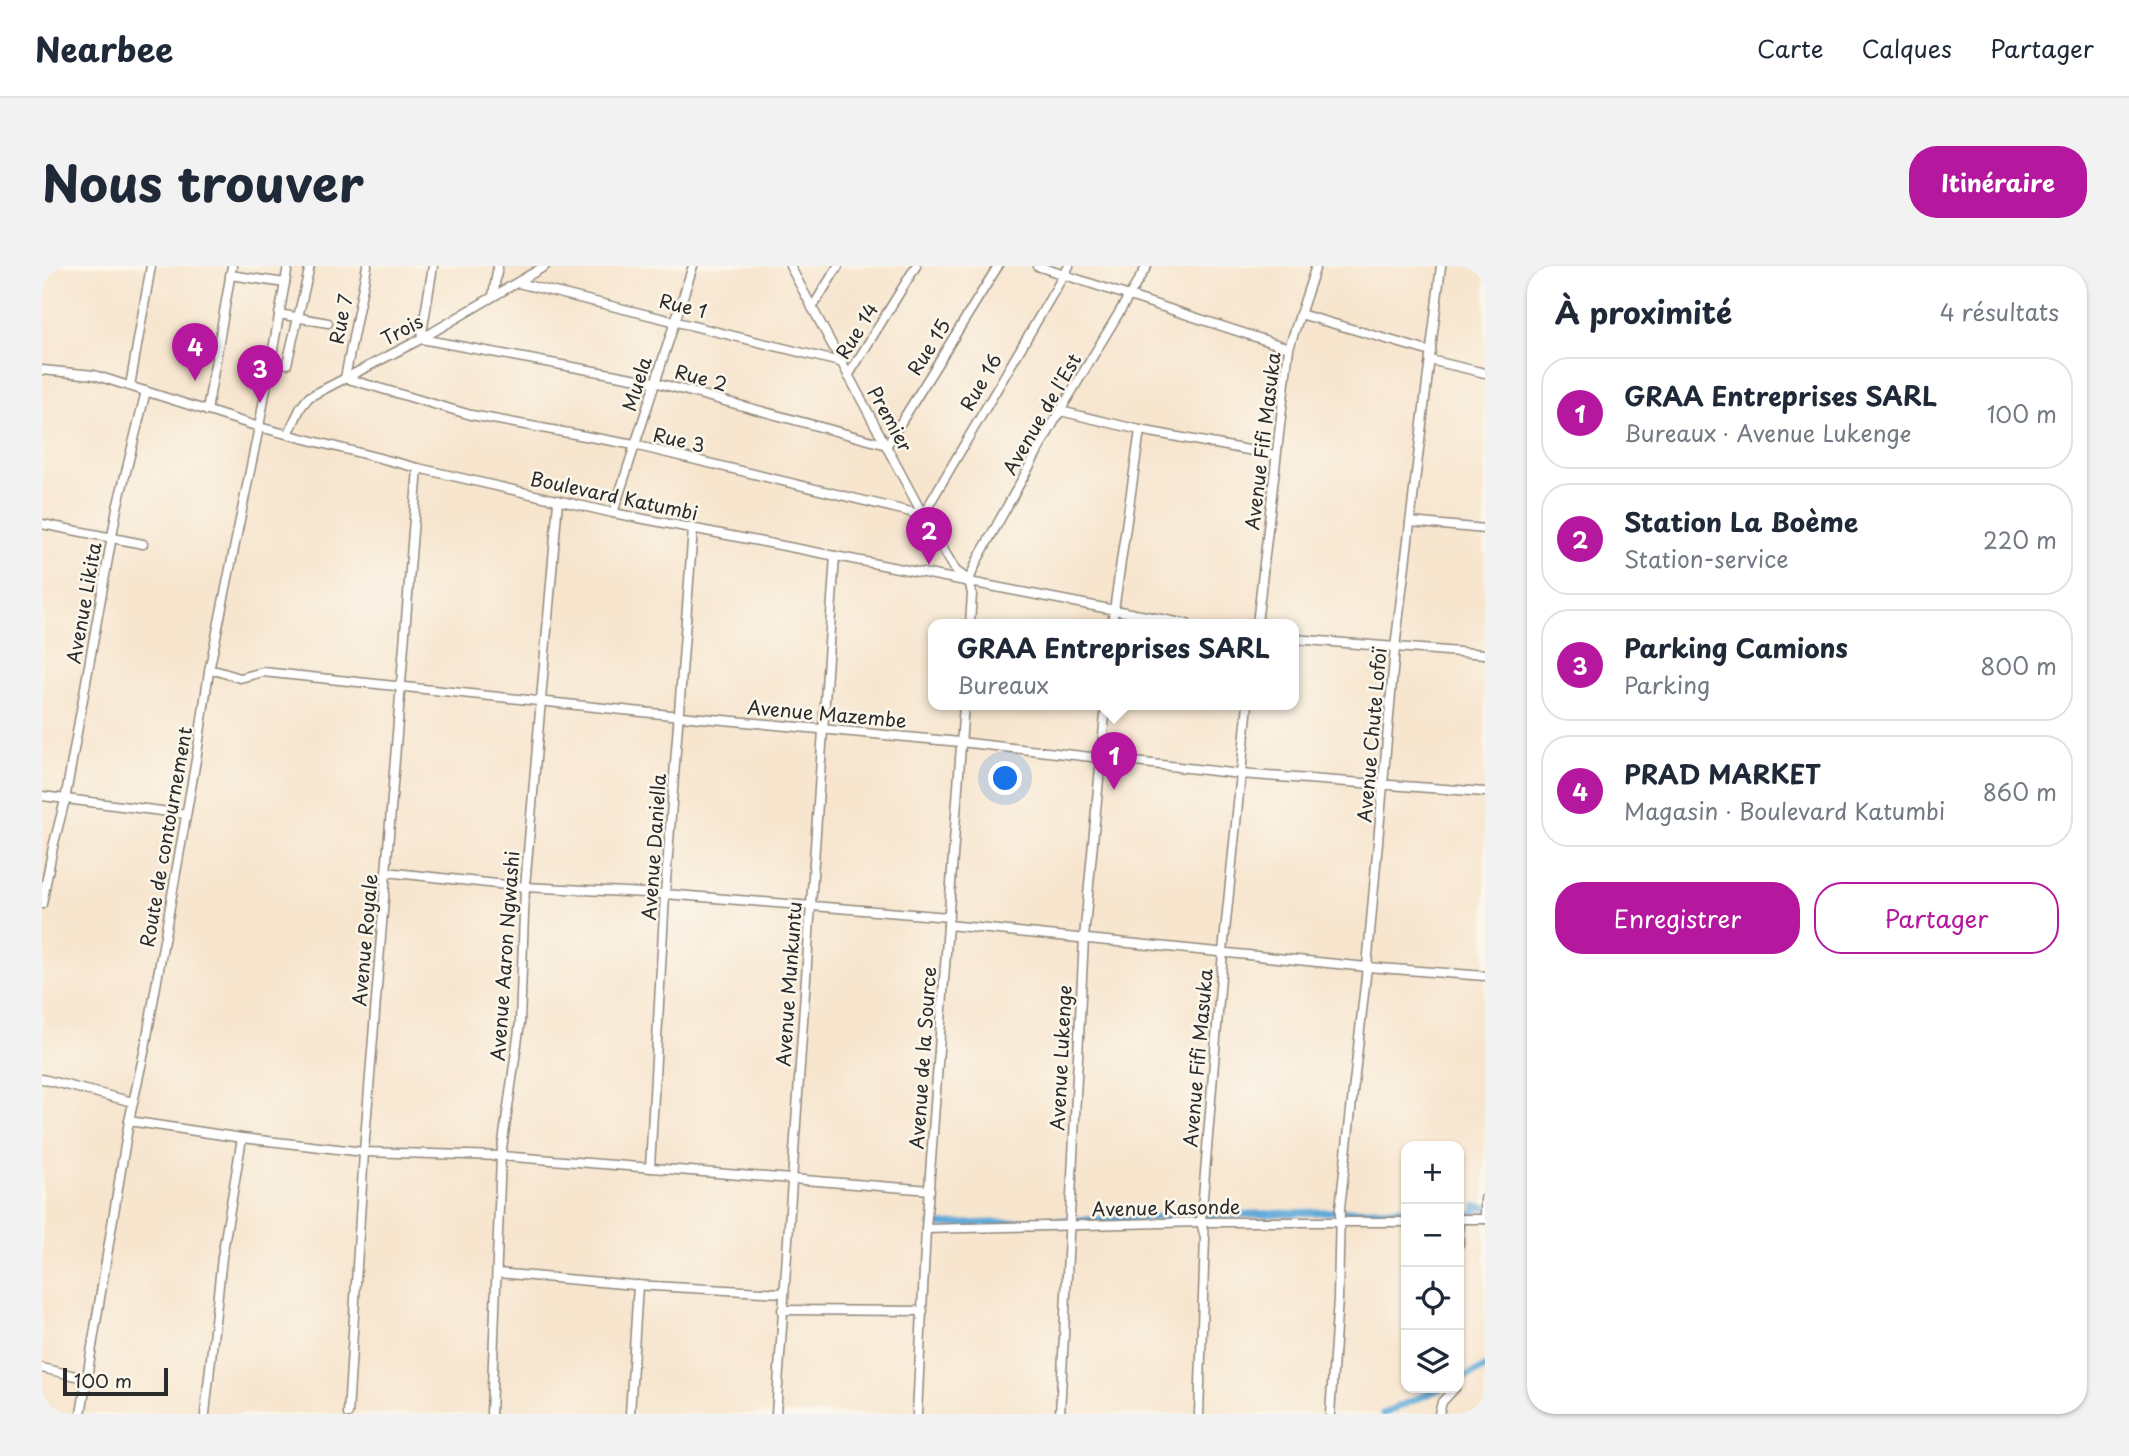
<!DOCTYPE html>
<html lang="fr">
<meta charset="utf-8">
<style>
:root{--surface:#fff;--page:#f2f2f3;--text:#1f2937;--muted:#747a83;--line:#e0e1e3;--accent:#b5179e}
body{margin:0;font-family:"Playpen Sans",sans-serif;background:var(--page);color:var(--text)}
.controls{position:absolute;right:21px;bottom:21px;display:grid;overflow:hidden;border-radius:14px;box-shadow:0 2px 5px #0004}
.controls button{width:63px;height:63px;display:grid;place-items:center;padding:0;border:0;border-bottom:2px solid var(--line);background:var(--surface);color:var(--text);font:35px sans-serif}
.scale{position:absolute;left:21px;bottom:18px;width:105px;box-sizing:border-box;padding-left:7px;border:4px solid #2b2b2b;border-top:0;font-size:19px;line-height:24px;white-space:nowrap;color:#2b2b2b;-webkit-text-stroke:5px #fbf7ec;paint-order:stroke}
.you{position:absolute;left:964px;top:513px;width:24px;height:24px;margin:-18px;border:5px solid #fff;border-radius:50%;background:#1a73e8;box-shadow:0 0 0 10px #1a73e833}
.badge{display:grid;place-items:center;width:46px;height:46px;border-radius:50%;background:var(--accent);color:#fff;font-size:23px;font-weight:700}
.pin{position:absolute;translate:-50% -58px;filter:drop-shadow(0 2px 4px #0008)}
.pin::after{content:'';position:absolute;top:37px;width:24px;height:21px;background:inherit;clip-path:polygon(0 0,100% 0,50% 100%)}
.popup{position:absolute;left:886px;top:353px;width:371px;height:91px;box-sizing:border-box;display:grid;place-content:center;border-radius:14px;background:var(--surface);filter:drop-shadow(0 2px 5px #0005);font-size:23px;white-space:nowrap;color:var(--muted)}
.popup b{font-size:26px;color:var(--text)}
.popup::after{content:'';position:absolute;left:50%;top:100%;margin-left:-14px;border:14px solid transparent;border-top-color:var(--surface)}
.list{margin:0;padding:0;list-style:none}
h2{display:flex;justify-content:space-between;align-items:center;height:91px;margin:0;padding:0 28px;font-size:30px}
h2 small{font-size:23px;font-weight:400;color:var(--muted)}
.list li{display:grid;grid-template-columns:46px 1fr auto;gap:21px;align-items:center;box-sizing:border-box;height:112px;margin:0 14px 14px;padding:0 14px;border:2px solid var(--line);border-radius:28px}
.list b{display:block;font-size:26px;white-space:nowrap}
.list p{margin:0;font-size:23px;white-space:nowrap;color:var(--muted)}
.list em{font-size:23px;font-style:normal;color:var(--muted)}
.actions{display:flex;gap:14px;padding:21px 28px}
.actions a{flex:1;padding:16px 0;border:2px solid var(--accent);border-radius:28px;text-align:center;font-size:24px;color:var(--accent)}
.actions .main{background:var(--accent);color:#fff}
.icon{flex:none;width:38px;height:38px;fill:none;stroke:currentColor;stroke-width:2;stroke-linecap:round;stroke-linejoin:round}
.map{position:relative;flex:none;width:1443px;height:1148px;overflow:hidden;border-radius:28px}
header{display:flex;align-items:center;gap:42px;box-sizing:border-box;height:98px;padding:0 35px;background:var(--surface);border-bottom:2px solid var(--line)}
header strong{font-size:33px}
nav{display:flex;gap:38px;margin-inline-start:auto;font-size:24px}
.intro{display:flex;align-items:center;justify-content:space-between;box-sizing:border-box;height:168px;padding:0 42px}
h1{margin:0;font-size:49px}
.button{padding:18px 32px;border-radius:28px;background:var(--accent);color:#fff;font-size:24px;font-weight:700}
main{display:flex;gap:42px;padding:0 42px}
aside{flex:1;background:var(--surface);border-radius:28px;box-shadow:0 2px 5px #0004}
.map>svg:first-child{display:block}
</style>
<header>
<strong>Nearbee</strong>
<nav><a>Carte</a><a>Calques</a><a>Partager</a></nav>
</header>
<div class="intro"><h1>Nous trouver</h1><a class="button">Itinéraire</a></div>
<main>
<div class="map">
<svg width="1443" height="1148" viewBox="0 0 1443 1148">
<rect width="100%" height="100%" fill="#fbf7ec"/>
<filter id="ink" filterUnits="userSpaceOnUse"><feTurbulence type="fractalNoise" baseFrequency=".0143" numOctaves="2"/><feDisplacementMap in="SourceGraphic" scale="14" xChannelSelector="R" yChannelSelector="G"/><feConvolveMatrix kernelMatrix="1 2 1 2 8 2 1 2 1" color-interpolation-filters="sRGB"/></filter>
<filter id="wash" filterUnits="userSpaceOnUse"><feTurbulence type="fractalNoise" baseFrequency=".00686" numOctaves="4" result="noise"/><feDisplacementMap in="SourceGraphic" scale="28" xChannelSelector="R" yChannelSelector="G"/><feGaussianBlur stdDeviation="1.57" result="paint"/><feColorMatrix in="noise" values="0 0 0 0 0 0 0 0 0 0 0 0 0 0 0 0 0 1.4 0 .05"/><feComposite in="paint" operator="in"/></filter>
<g filter="url(#wash)">
<rect width="100%" height="100%" fill="#f7e5ce"/>
<g fill="none" stroke-linecap="round" stroke-linejoin="round">
<g stroke="#60a9d8" stroke-width="7">
<path d="M1417,948h16l1,-8 9,1"/>
<path d="M889,959l475,-16"/>
<path d="M1417,1114l26,-12"/>
<path d="M1341,1148l58,-26"/>
</g>
</g>
</g>
<g filter="url(#ink)">
<g fill="none" stroke-linecap="round" stroke-linejoin="round">
<defs>
<g id="minor">
<path d="M325,0l-22,112 126,37 163,30 289,70 146,-249"/>
<path d="M391,0l-12,73 233,43 233,63 111,-179"/>
<path d="M748,0l133,249 33,56 11,8"/>
<path d="M995,0l252,82"/>
<path d="M188,9l55,8"/>
<path d="M476,17l322,79"/>
<path d="M451,30l5,-30"/>
<path d="M770,42l26,-42"/>
<path d="M237,48l49,9"/>
<path d="M1258,48l131,38"/>
<path d="M1388,94l55,13"/>
<path d="M245,98l23,-98"/>
<path d="M0,104l52,5 165,52 159,41 195,45 574,111"/>
<path d="M806,110l68,-110"/>
<path d="M88,120l21,-120"/>
<path d="M165,145l25,-145"/>
<path d="M1018,145l80,19 135,25"/>
<path d="M246,168l13,-27 8,-10 112,-58 124,-73"/>
<path d="M571,247l80,-247"/>
<path d="M1368,256l75,7"/>
<path d="M0,258l101,20"/>
<path d="M927,314l9,-21 82,-148 87,-145"/>
<path d="M927,314l3,14 -2,30"/>
<path d="M1070,358l28,-194"/>
<path d="M1215,358l32,-276 27,-82"/>
<path d="M1252,373l191,15"/>
<path d="M167,405h8l23,7 23,-6 417,44 280,26 280,32 245,18"/>
<path d="M0,530l143,18"/>
<path d="M344,606l139,15 140,7 284,23"/>
<path d="M0,638l11,-57 12,-47 52,-292 29,-117"/>
<path d="M906,659l419,42 118,9"/>
<path d="M0,813l91,23"/>
<path d="M87,855l113,17 122,14 137,4 429,34"/>
<path d="M608,902l15,-274 28,-365"/>
<path d="M1417,953h26"/>
<path d="M1443,953v-20"/>
<path d="M884,963l275,-7h205"/>
<path d="M1417,978v-25"/>
<path d="M455,1007l137,12 149,8"/>
<path d="M740,1044l141,1"/>
<path d="M0,1102l46,11"/>
<path d="M39,1148l48,-293 16,-73 52,-294 12,-83 50,-244 29,-161"/>
<path d="M163,1148l17,-157 20,-119"/>
<path d="M306,1148l16,-262 54,-684"/>
<path d="M449,1148l10,-258 19,-133 5,-136 33,-386"/>
<path d="M588,1148l8,-129"/>
<path d="M734,1148l59,-858"/>
<path d="M875,1148l9,-185 38,-525"/>
<path d="M1018,1148l24,-476 22,-234"/>
<path d="M1157,1148l6,-176 -4,-16 22,-270 25,-248"/>
<path d="M1288,1148l8,-115 2,-91 27,-241 28,-319 46,-382"/>
<path d="M1397,1148l3,-12 13,-14"/>
</g>
</defs>
<use href="#minor" stroke="#91887c" stroke-width="11"/>
<use href="#minor" stroke="#fff" stroke-width="8"/>
</g>
</g>
<g text-anchor="middle" stroke-width="5" stroke-linejoin="round" paint-order="stroke">
<g font-size="19" fill="#2b2b2b" stroke="#fbf7ec">
<text transform="translate(641 40) rotate(14)" y="7">Rue 1</text>
<text transform="translate(299 53) rotate(-79)" y="7">Rue 7</text>
<text transform="translate(360 64) rotate(-28)" y="7">Trois</text>
<text transform="translate(815 65) rotate(-58)" y="7">Rue 14</text>
<text transform="translate(887 81) rotate(-58)" y="7">Rue 15</text>
<text transform="translate(659 112) rotate(15)" y="7">Rue 2</text>
<text transform="translate(939 116) rotate(-60)" y="7">Rue 16</text>
<text transform="translate(595 118) rotate(-72)" y="7">Muela</text>
<text transform="translate(1000 148) rotate(-60)" y="7">Avenue de l'Est</text>
<text transform="translate(848 153) rotate(61)" y="7">Premier</text>
<text transform="translate(637 174) rotate(13)" y="7">Rue 3</text>
<text transform="translate(1221 175) rotate(-83)" y="7">Avenue Fifi Masuka</text>
<text transform="translate(572 230) rotate(12)" y="7">Boulevard Katumbi</text>
<text transform="translate(42 337) rotate(-80)" y="7">Avenue Likita</text>
<text transform="translate(785 448) rotate(5)" y="7">Avenue Mazembe</text>
<text transform="translate(1330 469) rotate(-85)" y="7">Avenue Chute Lofoï</text>
<text transform="translate(124 571) rotate(-80)" y="7">Route de contournement</text>
<text transform="translate(612 581) rotate(-86)" y="7">Avenue Daniella</text>
<text transform="translate(323 674) rotate(-85)" y="7">Avenue Royale</text>
<text transform="translate(463 690) rotate(-86)" y="7">Avenue Aaron Ngwashi</text>
<text transform="translate(747 718) rotate(-86)" y="7">Avenue Munkuntu</text>
<text transform="translate(881 792) rotate(-86)" y="7">Avenue de la Source</text>
<text transform="translate(1019 792) rotate(-87)" y="7">Avenue Lukenge</text>
<text transform="translate(1156 792) rotate(-85)" y="7">Avenue Fifi Masuka</text>
<text transform="translate(1124 942) rotate(-1)" y="7">Avenue Kasonde</text>
</g>
</g>
</svg>
<div class="controls">
<button>+</button>
<button>−</button>
<button><svg class="icon" aria-label="locate" viewBox="0 0 24 24"><circle cx="12" cy="12" r="6"/><path d="M12 2v4M12 18v4M2 12h4M18 12h4"/></svg></button>
<button><svg class="icon" aria-label="layers" viewBox="0 0 24 24"><path d="M12 4l9 5-9 5-9-5zM3 14l9 5 9-5"/></svg></button>
</div>
<div class="scale">100 m</div>
<div class="you"></div>
<div class="pin badge" style="left:1072px;top:524px">1</div>
<div class="popup"><b>GRAA Entreprises SARL</b>Bureaux</div>
<div class="pin badge" style="left:887px;top:299px">2</div>
<div class="pin badge" style="left:218px;top:137px">3</div>
<div class="pin badge" style="left:153px;top:115px">4</div>
</div>
<aside>
<h2>À proximité<small>4 résultats</small></h2>
<ul class="list">
<li><span class="badge">1</span><div><b>GRAA Entreprises SARL</b><p>Bureaux · Avenue Lukenge</p></div><em>100 m</em></li>
<li><span class="badge">2</span><div><b>Station La Boème</b><p>Station-service</p></div><em>220 m</em></li>
<li><span class="badge">3</span><div><b>Parking Camions</b><p>Parking</p></div><em>800 m</em></li>
<li><span class="badge">4</span><div><b>PRAD MARKET</b><p>Magasin · Boulevard Katumbi</p></div><em>860 m</em></li>
</ul>
<div class="actions"><a class="main">Enregistrer</a><a>Partager</a></div>
</aside>
</main>
